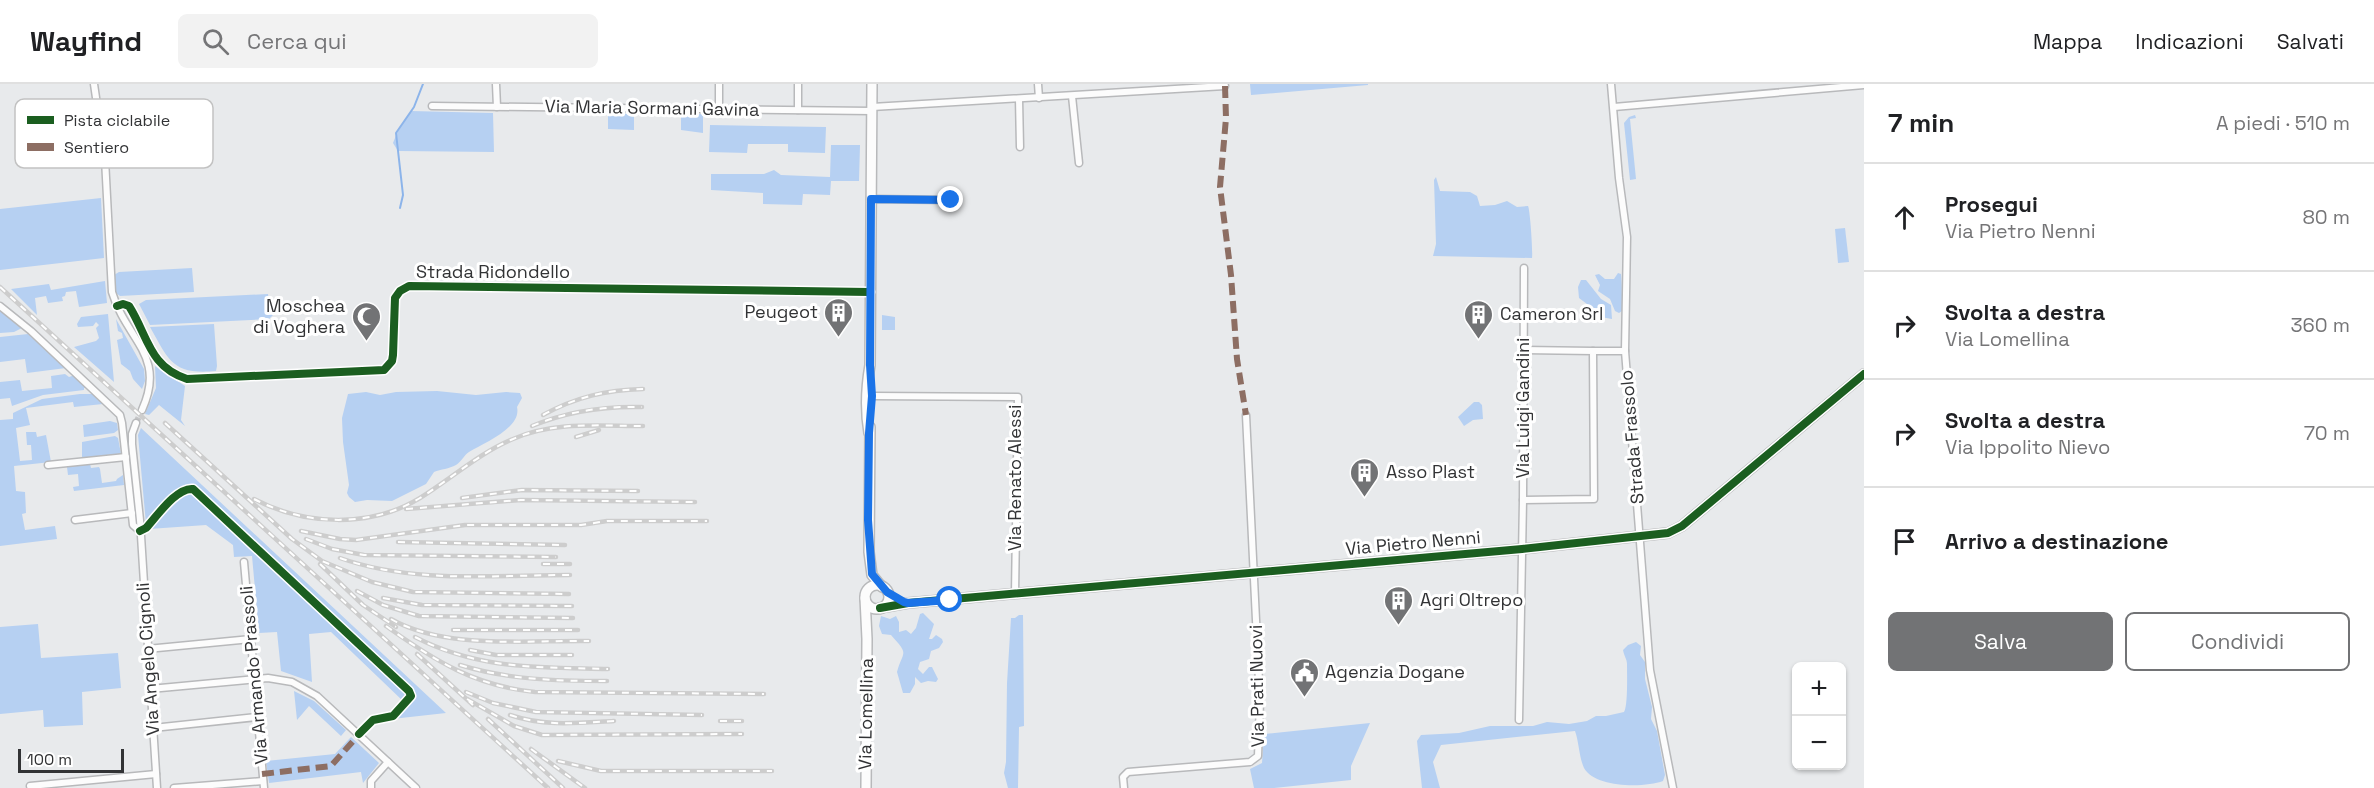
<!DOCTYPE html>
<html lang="it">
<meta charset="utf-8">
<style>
:root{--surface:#fff;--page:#f2f2f2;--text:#202124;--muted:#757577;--line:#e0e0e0;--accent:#727375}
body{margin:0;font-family:"Space Grotesk",sans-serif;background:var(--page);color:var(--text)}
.controls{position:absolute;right:18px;bottom:18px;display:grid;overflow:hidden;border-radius:9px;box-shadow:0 2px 4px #0004}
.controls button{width:54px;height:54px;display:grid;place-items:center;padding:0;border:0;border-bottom:2px solid var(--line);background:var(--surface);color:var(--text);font:30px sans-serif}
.scale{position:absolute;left:18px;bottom:15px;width:106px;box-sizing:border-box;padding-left:6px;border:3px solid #323335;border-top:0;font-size:16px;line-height:21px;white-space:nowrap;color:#323335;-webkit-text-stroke:4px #fff;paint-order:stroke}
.stop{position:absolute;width:18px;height:18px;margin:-14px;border:4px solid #1a73e8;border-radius:50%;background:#fff}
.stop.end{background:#1a73e8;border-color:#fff;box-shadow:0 2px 6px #0008}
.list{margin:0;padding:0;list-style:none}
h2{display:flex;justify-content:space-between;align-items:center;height:78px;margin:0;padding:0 24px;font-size:26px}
h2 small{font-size:20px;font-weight:400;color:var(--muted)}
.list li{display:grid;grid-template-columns:39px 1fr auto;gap:18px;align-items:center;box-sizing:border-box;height:108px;padding:0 24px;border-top:2px solid var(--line)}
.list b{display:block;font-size:22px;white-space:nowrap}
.list p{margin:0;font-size:20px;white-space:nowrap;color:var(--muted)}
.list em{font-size:20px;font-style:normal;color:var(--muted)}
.actions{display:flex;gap:12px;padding:18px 24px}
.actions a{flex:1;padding:14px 0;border:2px solid var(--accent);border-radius:9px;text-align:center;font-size:21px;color:var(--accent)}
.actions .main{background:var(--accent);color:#fff}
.icon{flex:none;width:33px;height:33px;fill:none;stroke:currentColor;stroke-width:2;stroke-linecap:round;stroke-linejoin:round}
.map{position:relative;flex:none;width:1864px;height:704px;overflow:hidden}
header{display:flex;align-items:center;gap:36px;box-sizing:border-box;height:84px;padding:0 30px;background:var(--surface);border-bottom:2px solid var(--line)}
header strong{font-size:28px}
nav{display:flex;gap:33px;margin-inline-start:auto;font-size:21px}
.search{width:420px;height:54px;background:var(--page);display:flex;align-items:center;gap:15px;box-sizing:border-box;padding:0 21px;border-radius:9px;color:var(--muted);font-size:22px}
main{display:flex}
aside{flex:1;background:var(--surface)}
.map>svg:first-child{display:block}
</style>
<header>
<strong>Wayfind</strong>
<div class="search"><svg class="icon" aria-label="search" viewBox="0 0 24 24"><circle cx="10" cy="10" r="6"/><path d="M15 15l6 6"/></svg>Cerca qui</div>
<nav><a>Mappa</a><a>Indicazioni</a><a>Salvati</a></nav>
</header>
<main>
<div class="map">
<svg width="1864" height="704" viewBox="0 0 1864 704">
<rect width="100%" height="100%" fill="#e8eaec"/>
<g fill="#b6d0f2">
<path d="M1250,0h118v1l-117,10z"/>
<path d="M411,27l82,2 1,39 -96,-1 -5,-8 4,-10z"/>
<path d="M608,29l26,1v16l-26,-1z"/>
<path d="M681,30h22v19l-22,-3z"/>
<path d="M1635,31l1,3 -6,1 6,60 -6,1 -6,-57 5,-6z"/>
<path d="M710,41l116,2 -1,26 -37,-1v-8h-40l-1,9 -38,-1z"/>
<path d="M831,61h29l-1,36h-28l-1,14 -27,-1 -1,11 -39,-1v-11l-52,-3v-16h53l10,-4 7,5 49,2z"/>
<path d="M1436,93l4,14 30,1 7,4 3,10 15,-1 12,-4 10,6 11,-1c2,3 5,46 4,52l-99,-2 3,-12 -2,-64z"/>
<path d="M101,114l3,60 -104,12v-61z"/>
<path d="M1845,144l4,34 -11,1 -3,-34z"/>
<path d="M192,184l2,24 -74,4 -4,-3 -2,-18 5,-3z"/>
<path d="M1618,189l3,1c1,10 1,25 1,37l-3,2 -4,-2 -5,-12 -12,-8 2,-6 -5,-10 4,-1 6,5h9z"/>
<path d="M1581,196h5l15,19 10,6 1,14 -22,-4 -3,-11 -8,-6 -1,-11z"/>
<path d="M105,197l2,22 -28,4 -3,-16 -10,1 -1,4 -3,1 1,4 -15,2 -2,-7 -11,2 2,17 -26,-26 38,-5 2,6z"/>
<path d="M268,210l1,11 4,1v9l-4,4 -119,6 -11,-21 7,-4z"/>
<path d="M0,226l3,1 19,17 -8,4 -14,1z"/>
<path d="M108,230l6,68 -40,-35 22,-6 3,-3 -3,-10 3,-3 -3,-3 -3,4 -15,1 -1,-3 4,-7z"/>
<path d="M882,231l13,2v13h-13z"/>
<path d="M116,235l28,50 1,12 -3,8 -9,-10 -3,-8 -9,-7 -4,-24 6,-2 -1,-5 -4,-2z"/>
<path d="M214,240l3,42 -1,5c-43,4 -47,-10 -66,-44z"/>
<path d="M28,250l38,34 -39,5 -2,-14 -25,3v-25z"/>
<path d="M155,282l30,20 -4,34 4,6 -26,-21 -10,10 -4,-1 11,-26z"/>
<path d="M65,290l4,3 6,-2 14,13h-5v2l-41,5 -31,11 -2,-8 -10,1v-17l20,-2 2,11 30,-3 -1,-12z"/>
<path d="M437,307l39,4 30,-3 14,1 2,5 -5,9c5,21 -33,36 -48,45 -5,3 -7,9 -13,13 -7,4 -15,4 -22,7l-8,12 -34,17 -25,-1 -12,2 -6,-5 -2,-4 2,-8 -6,-43 -1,-24 6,-24 18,-2 14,3 16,-3z"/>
<path d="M80,310h14l6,4 -3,1 6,5 -29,3 -1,-5 -47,6 4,17 -14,3 4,33 12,-1 -1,-15h-4l-1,-13h10l1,5 9,-2 5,27 -37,4 2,25 9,1 1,21 -4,1 3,16 30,-4 2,13 -57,7v-126l13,-1v-6l29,-14z"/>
<path d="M1474,318h5l3,3 1,14 -10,1 -9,6 -6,-9z"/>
<path d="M110,337l7,2 1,7 -4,3 -30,4 -1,-12z"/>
<path d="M141,344l305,285 -54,6 -1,-5 13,-12 -73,-70 -22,2 3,48 -31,-11 -4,-39 -18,1 -7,-77 -18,1 -1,-12 -27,-20 -57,4 -3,-5 -8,-89z"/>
<path d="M115,352l3,2 3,16 -39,4v-16z"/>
<path d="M90,380l1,4 8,-1 1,2 2,14 14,-2 1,-2 6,-4 1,10 -50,6 -1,-4 6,-1 -1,-12 -10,1 -1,-8z"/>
<path d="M923,529l11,11 -5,15h3l4,-4 6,4 1,3 -4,6 -8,3 -2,8 -9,3 -2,7 5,5 6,-7h3l6,12 -2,3 -8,-1 -7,2 -6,-6v7l-5,9h-7l-6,-21c6,-22 13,-16 -6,-37l-9,-1 -3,-8 2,-10 9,3 6,-3 3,6v10l7,-2 5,4 5,-6 4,-14z"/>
<path d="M1019,531h4l1,111 -5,1 -1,61h-10l-4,-15 2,-11 1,-79 4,-65h4z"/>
<path d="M38,540l3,34 77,-5 3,35 -39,4 1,33 -39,2 -1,-17 -43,4v-87z"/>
<path d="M1636,558l5,4 -1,9 5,7v17l7,28 -1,12 6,12 8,44 -2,6c-19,7 -68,7 -79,-13 -5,-11 -5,-26 -9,-37l-134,14 -8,17 7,26h-18l-5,-47 4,-6 38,-2 31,-7h43l14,-4 22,2 18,-3 9,-5h10l18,-4c4,-6 3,-38 3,-48 0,-5 -3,-8 -4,-14l5,-5z"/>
<path d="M294,607l20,10 32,29 -5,6 -32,-30 -12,14z"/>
<path d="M1370,639l-19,43v14l-77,8h-20l-4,-19 12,-6 2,-29z"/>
<path d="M351,653l28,26 -16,20 -2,-11 -92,11 -3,-22 69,-7z"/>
</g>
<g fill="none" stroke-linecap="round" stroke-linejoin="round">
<path stroke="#8cb4ea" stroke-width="2" d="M400,124l3,-13 -7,-62 18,-26 9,-23"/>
<path stroke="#c4c5c7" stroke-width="6" stroke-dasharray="6 3" stroke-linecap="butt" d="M136,339l6,-13"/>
<defs>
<g id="street">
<path d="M94,0l11,75 7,133c14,48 55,63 30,118"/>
<path d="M496,0l1,23"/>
<path d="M1038,0l1,14"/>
<path d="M1611,0l8,94 8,59 -2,114 25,319 23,118"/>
<path d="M1072,12l7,67"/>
<path d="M1019,15l1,48"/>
<path d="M432,22l440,5"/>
<path d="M872,23l353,-21"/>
<path d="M1614,23l250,-22"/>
<path d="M719,25v-25"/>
<path d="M798,26v-26"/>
<path d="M871,115l80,1"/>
<path d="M0,222l31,25 89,84 2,8 11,102 7,6"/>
<path d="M117,222l6,-2 6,2c19,30 20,61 58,73l197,-9 8,-9 1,-6 2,-57 5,-7 9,-5 461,6"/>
<path d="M1593,267h32"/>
<path d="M872,312l146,1 -3,197"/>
<path d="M136,339l-4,11v10l8,76 17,268"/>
<path d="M48,381l78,-8"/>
<path d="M1523,416l71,-1 -1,-148 -70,-1"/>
<path d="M75,436l57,-7"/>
<path d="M244,478l20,226"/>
<path d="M147,565l104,-10"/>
<path d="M150,605l118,-11 24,4 25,14 99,92"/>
<path d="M1519,636l4,-220 1,-232"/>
<path d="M153,644l104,-11"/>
<path d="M30,702l126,-12"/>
<path d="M174,704l89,-7"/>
<path d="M371,704v-7l17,-19"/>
<path d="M1124,704l-1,-11 5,-5 122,-10 8,-6 2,-54 -14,-287"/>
</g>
<g id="secondary">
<path d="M870,343l-1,125 3,23 10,12"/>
<path d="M869,349c-4,-23 -3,-45 1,-68l2,-281"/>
<circle cx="877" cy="513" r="12"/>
<path d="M865,514l2,41 -1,149"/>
<path d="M880,524l28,-5 614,-54 146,-16 14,-7 182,-152"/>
</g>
</defs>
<use href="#street" stroke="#b8b9bb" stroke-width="9"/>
<use href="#secondary" stroke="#b8b9bb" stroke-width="12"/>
<use href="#street" stroke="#fcfcfc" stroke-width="6"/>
<use href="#secondary" stroke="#fcfcfc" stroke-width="9"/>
<defs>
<g id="rail">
<path d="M0,203l548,501"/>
<path d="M543,331c33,-18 63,-25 100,-26"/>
<path d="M165,339l127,116 30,22 50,21 41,10 156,2"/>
<path d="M532,342c36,-15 73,-20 110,-19"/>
<path d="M576,353l23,-7"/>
<path d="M462,414l60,-8 116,1"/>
<path d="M254,415c51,27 117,29 166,-1 31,-19 59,-45 93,-59 41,-18 86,-13 130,-13"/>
<path d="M406,425l115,-9 174,2"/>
<path d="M301,447l39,8 16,1 109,-15h116l26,-4h100"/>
<path d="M306,455l26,10 32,6 192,2"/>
<path d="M398,458l167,3"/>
<path d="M340,474c73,26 154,17 230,17"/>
<path d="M320,480l43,41 33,22"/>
<path d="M543,480h27"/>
<path d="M357,507l26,14 36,11 154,2"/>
<path d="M383,514l39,7 150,1"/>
<path d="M391,535c54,31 137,21 198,22"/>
<path d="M386,542c49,35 89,60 149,66l229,2"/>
<path d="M453,546h125"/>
<path d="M415,553c64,33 123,30 193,32"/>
<path d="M470,566l26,5h76"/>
<path d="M417,570l56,51"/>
<path d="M460,581c49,15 97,16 147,16"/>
<path d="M466,608l27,11 43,9 166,3"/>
<path d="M467,615l47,27 28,9 200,-1"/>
<path d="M510,631c36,12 67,8 104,6"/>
<path d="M488,635l75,69"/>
<path d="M720,637h22"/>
<path d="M531,665l54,39"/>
<path d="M558,677l43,10h171"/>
</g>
</defs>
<use href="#rail" stroke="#cdcdcd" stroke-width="4.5"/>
<use href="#rail" stroke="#fff" stroke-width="2" stroke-dasharray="7" stroke-linecap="butt"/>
<g stroke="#8d6e63" stroke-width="6" stroke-dasharray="12 6" stroke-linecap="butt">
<path d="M1225,2l1,32 -6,69 11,88 6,84 9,56"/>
<path d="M262,690l69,-8 31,-35"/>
</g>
<defs>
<g id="cycleway">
<path d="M117,222l6,-2 6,2c19,30 20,61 58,73l197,-9 8,-9 1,-6 2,-57 5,-7 9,-5 461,6"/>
<path d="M140,447l6,-3c11,-12 31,-41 47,-39l216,202 2,5 -18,20 -20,4 -14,14"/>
<path d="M880,524l28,-5 614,-54 146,-16 14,-7 182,-152"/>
</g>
</defs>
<use href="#cycleway" stroke="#fff" stroke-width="11"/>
<use href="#cycleway" stroke="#1b5e20" stroke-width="8"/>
</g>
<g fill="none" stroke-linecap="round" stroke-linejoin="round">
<path stroke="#1a73e8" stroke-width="8" d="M950,516l-42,3 -4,-1 -17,-10 -15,-18 -4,-54 1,-87 3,-37 -2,-31 1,-166 80,1"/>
</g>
<defs>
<symbol id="building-pin" viewBox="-11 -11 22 30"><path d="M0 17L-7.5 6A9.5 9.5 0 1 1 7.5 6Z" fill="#727375" stroke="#fff"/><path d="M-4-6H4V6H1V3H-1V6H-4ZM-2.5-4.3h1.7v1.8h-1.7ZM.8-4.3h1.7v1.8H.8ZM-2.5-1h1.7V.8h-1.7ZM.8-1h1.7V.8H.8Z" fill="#fff"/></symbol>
<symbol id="mosque-pin" viewBox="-11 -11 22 30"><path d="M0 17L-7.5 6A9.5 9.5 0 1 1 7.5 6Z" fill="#727375" stroke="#fff"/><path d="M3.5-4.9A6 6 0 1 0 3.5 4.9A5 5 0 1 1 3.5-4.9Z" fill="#fff"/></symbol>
<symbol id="civic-pin" viewBox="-11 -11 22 30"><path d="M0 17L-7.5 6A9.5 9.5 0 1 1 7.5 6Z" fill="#727375" stroke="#fff"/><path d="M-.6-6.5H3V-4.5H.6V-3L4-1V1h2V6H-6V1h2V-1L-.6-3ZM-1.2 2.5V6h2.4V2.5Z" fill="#fff"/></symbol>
</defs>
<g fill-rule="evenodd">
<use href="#building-pin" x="822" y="212" width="33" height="45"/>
<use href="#building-pin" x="1462" y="214" width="33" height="45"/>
<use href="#mosque-pin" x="350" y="216" width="33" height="45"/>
<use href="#building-pin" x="1348" y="372" width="33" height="45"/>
<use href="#building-pin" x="1382" y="500" width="33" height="45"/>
<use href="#civic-pin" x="1288" y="572" width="33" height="45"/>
</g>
<g text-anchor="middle" stroke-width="6" stroke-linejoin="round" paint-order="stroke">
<g font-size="18" fill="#323335" stroke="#fff">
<text transform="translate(652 24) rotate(1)" y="6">Via Maria Sormani Gavina</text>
<text x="493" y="194">Strada Ridondello</text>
<text transform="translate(1523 324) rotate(-90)" y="6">Via Luigi Gandini</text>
<text transform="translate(1632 353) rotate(-95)" y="6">Strada Frassolo</text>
<text transform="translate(1015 394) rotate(-90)" y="6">Via Renato Alessi</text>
<text transform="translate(1413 459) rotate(-5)" y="6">Via Pietro Nenni</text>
<text transform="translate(148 575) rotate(-94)" y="6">Via Angelo Cignoli</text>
<text transform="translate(254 591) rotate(-95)" y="6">Via Armando Prassoli</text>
<text transform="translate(1257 602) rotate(-91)" y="6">Via Prati Nuovi</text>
<text transform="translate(866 630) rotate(-89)" y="6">Via Lomellina</text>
</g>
<g font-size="18" fill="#323335" stroke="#fff" text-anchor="start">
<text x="345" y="228" text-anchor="end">Moschea<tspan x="345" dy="21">di Voghera</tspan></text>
<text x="818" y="234" text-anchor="end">Peugeot</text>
<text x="1500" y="236">Cameron Srl</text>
<text x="1386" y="394">Asso Plast</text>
<text x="1420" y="522">Agri Oltrepo</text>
<text x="1325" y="594">Agenzia Dogane</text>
</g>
</g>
<rect x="15" y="15" width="198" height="69" rx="9" fill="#fff" stroke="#c2c2c2" stroke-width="1.5"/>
<rect x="27" y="32" width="27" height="8" fill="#1b5e20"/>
<rect x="27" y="59" width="27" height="8" fill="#8d6e63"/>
<g font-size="16" fill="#323335">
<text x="64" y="42">Pista ciclabile</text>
<text x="64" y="69">Sentiero</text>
</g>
</svg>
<div class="controls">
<button>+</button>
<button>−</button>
</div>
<div class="scale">100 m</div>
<div class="stop" style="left:950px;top:516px"></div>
<div class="stop end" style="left:951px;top:116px"></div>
</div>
<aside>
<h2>7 min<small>A piedi · 510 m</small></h2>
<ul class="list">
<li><svg class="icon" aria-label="ahead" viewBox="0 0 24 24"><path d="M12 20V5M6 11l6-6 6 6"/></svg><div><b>Prosegui</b><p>Via Pietro Nenni</p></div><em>80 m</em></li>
<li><svg class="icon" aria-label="right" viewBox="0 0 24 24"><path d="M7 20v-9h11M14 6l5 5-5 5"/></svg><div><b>Svolta a destra</b><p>Via Lomellina</p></div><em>360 m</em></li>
<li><svg class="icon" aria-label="right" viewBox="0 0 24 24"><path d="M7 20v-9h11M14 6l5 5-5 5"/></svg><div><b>Svolta a destra</b><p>Via Ippolito Nievo</p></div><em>70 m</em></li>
<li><svg class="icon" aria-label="arrive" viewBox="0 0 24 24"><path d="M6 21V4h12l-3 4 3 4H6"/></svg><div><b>Arrivo a destinazione</b></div></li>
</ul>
<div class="actions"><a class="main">Salva</a><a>Condividi</a></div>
</aside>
</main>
